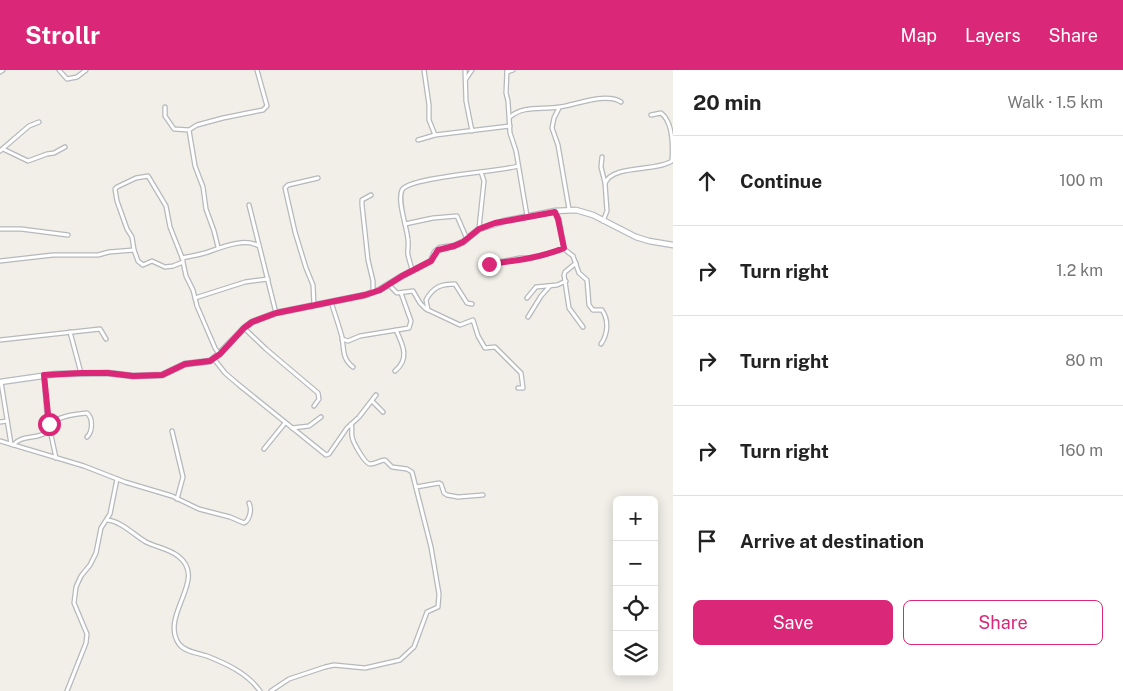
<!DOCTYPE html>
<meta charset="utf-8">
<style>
:root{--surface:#fff;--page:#f6f6f6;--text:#222;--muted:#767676;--line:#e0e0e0;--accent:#db2777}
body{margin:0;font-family:"Public Sans",sans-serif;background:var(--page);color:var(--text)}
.controls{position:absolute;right:15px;bottom:15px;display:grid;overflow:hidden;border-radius:8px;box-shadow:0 2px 12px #0003}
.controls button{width:45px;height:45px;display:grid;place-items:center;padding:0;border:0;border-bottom:1px solid var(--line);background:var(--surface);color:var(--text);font:25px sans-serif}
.stop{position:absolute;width:15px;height:15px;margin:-11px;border:4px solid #db2777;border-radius:50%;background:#fff}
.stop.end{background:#db2777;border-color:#fff;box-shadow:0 1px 5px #0008}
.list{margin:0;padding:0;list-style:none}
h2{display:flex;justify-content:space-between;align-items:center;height:65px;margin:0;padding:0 20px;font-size:21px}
h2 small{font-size:16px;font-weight:400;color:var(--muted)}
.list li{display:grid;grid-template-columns:32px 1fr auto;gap:15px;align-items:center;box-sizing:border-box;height:90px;padding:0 20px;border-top:1px solid var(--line)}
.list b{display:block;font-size:19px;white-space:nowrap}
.list em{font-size:16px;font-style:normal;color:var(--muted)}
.actions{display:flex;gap:10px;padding:15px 20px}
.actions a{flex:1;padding:11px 0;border:1px solid var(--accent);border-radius:8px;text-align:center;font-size:18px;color:var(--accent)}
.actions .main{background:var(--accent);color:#fff}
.icon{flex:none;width:28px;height:28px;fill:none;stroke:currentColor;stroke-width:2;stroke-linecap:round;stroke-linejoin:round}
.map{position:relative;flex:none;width:673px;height:621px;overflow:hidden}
header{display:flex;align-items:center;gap:30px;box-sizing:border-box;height:70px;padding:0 25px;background:var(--accent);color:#fff}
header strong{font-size:24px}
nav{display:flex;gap:28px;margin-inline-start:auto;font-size:18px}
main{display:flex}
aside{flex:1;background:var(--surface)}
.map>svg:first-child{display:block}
</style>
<header>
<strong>Strollr</strong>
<nav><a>Map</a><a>Layers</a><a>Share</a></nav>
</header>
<main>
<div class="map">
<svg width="673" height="621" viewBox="0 0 673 621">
<rect width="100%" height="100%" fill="#f1efe8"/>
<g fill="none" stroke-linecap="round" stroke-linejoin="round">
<defs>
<g id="street">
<path d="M59,0l8,9 10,-2 9,-7"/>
<path d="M424,0l5,35v15l6,15"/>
<path d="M465,0l1,31 6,30"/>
<path d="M507,0l-1,23 2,8 2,32 6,18 11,65"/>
<path d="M0,2l3,-2"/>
<path d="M507,2l6,-2"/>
<path d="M466,9l6,-9"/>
<path d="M165,37v9l9,13 15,1 8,-5 26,-7 40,-8 4,-4 -10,-36"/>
<path d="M559,38l-5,10 -2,10 6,17 11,64"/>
<path d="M510,47c13,-12 33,-7 49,-10 17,-2 47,-15 62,-5"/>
<path d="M189,60l6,36 8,21 3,22 8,22 4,16"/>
<path d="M418,70l17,-5 75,-9"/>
<path d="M3,79l25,12 19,-7 7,-1 11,-6"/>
<path d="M0,81l29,-25 10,-4"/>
<path d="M602,87l-1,10 4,16"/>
<path d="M371,125l-9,5v5l6,55 5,21v11"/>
<path d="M249,135l27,108"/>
<path d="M555,141l4,8 5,30 9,7 6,17 8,7 2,25 4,5h9c7,10 6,24 -1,34"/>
<path d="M603,151l4,-10 -2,-28c9,-19 50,-11 67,-22 1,-15 1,-39 -11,-48l-10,2"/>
<path d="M405,154l28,-6 24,-2 10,23"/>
<path d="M479,158l5,-47 -3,-9"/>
<path d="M0,159h21l47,6"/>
<path d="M182,188c8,-2 16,-3 23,-5 15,-5 39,-16 54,-7"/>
<path d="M0,191l53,-6h45l11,-3 25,-2"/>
<path d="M183,192l-10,4 -8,1 -13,-6 -9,4 -5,-4 -4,-11 -2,-13 -5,-8 -10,-28 -2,-12 2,-2 19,-9 12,-2 18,30 4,21 13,33v2l3,14 7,14 4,16 18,42 4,6"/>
<path d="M576,193l-11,9 -1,3 5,33 14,19"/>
<path d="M483,195l37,-7h12l32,-9"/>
<path d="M412,200c-1,-5 -3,-10 -4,-15 -1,-5 1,-10 0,-15 -1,-13 -11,-39 -6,-50 7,-13 97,-18 116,-24"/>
<path d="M389,215l8,8 16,-2 7,12 6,6 34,16 13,-5 5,16 7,12 10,-1 26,26 2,15h-5"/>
<path d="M195,228l50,-16 23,-3"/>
<path d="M527,228l9,-11 21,-2 9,-4"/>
<path d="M331,232c4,12 8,24 11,35 2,12 0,22 11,30"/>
<path d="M314,235l-1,-20 -7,-17 -11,-36 -10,-44 3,-3 30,-7"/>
<path d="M428,240l-2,-10c7,-13 15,-16 29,-16l12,19 5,1"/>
<path d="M528,247l13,-21 9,-10"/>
<path d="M244,258l22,21 52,44 1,6 -5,7"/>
<path d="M70,262l11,41"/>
<path d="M342,269l6,2 12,-5 49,-8 2,-7 -10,-28"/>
<path d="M0,270l100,-11 6,10"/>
<path d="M214,289l11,14 14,12 87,70 3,-1 18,-26 12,-11 17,-22"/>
<path d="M395,301c15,-12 8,-26 1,-41"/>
<path d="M44,305l3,41 9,42"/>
<path d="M1,312l10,62"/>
<path d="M372,331l11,11"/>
<path d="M0,352l7,-1"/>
<path d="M50,356c5,-10 26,-12 37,-13 6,5 6,18 0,24"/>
<path d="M292,358l17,-2 12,-9"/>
<path d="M172,361l11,46 -6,22"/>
<path d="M0,371l84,25 41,16 47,14 27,13 31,8 14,6c6,-3 8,-14 5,-20"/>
<path d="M13,375c10,-12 28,-4 36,-16"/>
<path d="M264,379l21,-26"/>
<path d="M416,417l23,-4 2,1 3,9 3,2 11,2 25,-2"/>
<path d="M107,450c14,1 27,15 39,22 10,5 23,7 32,14 31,23 -19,59 1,88 6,8 19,9 28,12 20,8 40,17 53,35"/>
<path d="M67,621l19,-48 1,-9 -13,-31 2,-16 5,-11 9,-11 6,-12 5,-25 9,-14 7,-35"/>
<path d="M271,621l18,-12 36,-12 9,-2 31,3 35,-8 14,-13 13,-35 11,-5 1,-13 -8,-47 -19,-75 -5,-3 -15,-2 -7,-7c-5,0 -9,4 -15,4 -5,0 -18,-23 -18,-28 -1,-5 1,-7 -1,-12"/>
</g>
<path id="secondary" d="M0,312l56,-8 52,-1 25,3 29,-1 23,-11 25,-3 9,-7 25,-26 8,-6 24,-9 89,-18 14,-5 23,-14 29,-15 4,-9 5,-4 14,-2 9,-4 16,-13 25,-8 51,-10 21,-1 17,5 43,22 13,4 24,4"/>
</defs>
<use href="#street" stroke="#b5b8bc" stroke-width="5.5"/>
<use href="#secondary" stroke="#b6babf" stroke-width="7"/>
<use href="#street" stroke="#fff" stroke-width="3"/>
<use href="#secondary" stroke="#fff" stroke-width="4.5"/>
</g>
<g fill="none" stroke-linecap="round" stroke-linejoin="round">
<path stroke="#db2777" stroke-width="6" d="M49,354l-5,-49 37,-2h27l25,3 29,-1 23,-11 25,-3 10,-7 24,-26 8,-6 24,-9 89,-18 15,-5 22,-14 29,-15 7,-11 16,-4 9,-4 16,-13 16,-6 60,-11 3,7 6,29c-24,10 -50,13 -75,16"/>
</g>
</svg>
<div class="controls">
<button>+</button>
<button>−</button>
<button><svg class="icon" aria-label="locate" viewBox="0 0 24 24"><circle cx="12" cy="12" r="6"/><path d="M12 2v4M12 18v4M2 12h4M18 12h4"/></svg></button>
<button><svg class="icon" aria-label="layers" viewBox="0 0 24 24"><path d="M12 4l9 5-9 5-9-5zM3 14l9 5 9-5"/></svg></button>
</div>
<div class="stop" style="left:49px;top:354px"></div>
<div class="stop end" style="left:489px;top:194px"></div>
</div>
<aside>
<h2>20 min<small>Walk · 1.5 km</small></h2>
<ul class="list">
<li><svg class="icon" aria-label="ahead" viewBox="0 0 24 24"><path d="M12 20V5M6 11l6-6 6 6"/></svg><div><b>Continue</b></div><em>100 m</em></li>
<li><svg class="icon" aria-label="right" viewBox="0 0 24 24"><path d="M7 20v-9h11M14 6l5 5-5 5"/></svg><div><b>Turn right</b></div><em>1.2 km</em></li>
<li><svg class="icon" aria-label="right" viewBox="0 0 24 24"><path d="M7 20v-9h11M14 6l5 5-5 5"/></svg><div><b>Turn right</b></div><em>80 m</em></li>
<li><svg class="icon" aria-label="right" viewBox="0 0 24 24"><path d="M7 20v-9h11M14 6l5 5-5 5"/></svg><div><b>Turn right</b></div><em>160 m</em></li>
<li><svg class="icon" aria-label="arrive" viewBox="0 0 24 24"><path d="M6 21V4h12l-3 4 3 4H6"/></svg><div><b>Arrive at destination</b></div></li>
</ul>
<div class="actions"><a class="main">Save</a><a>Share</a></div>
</aside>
</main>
